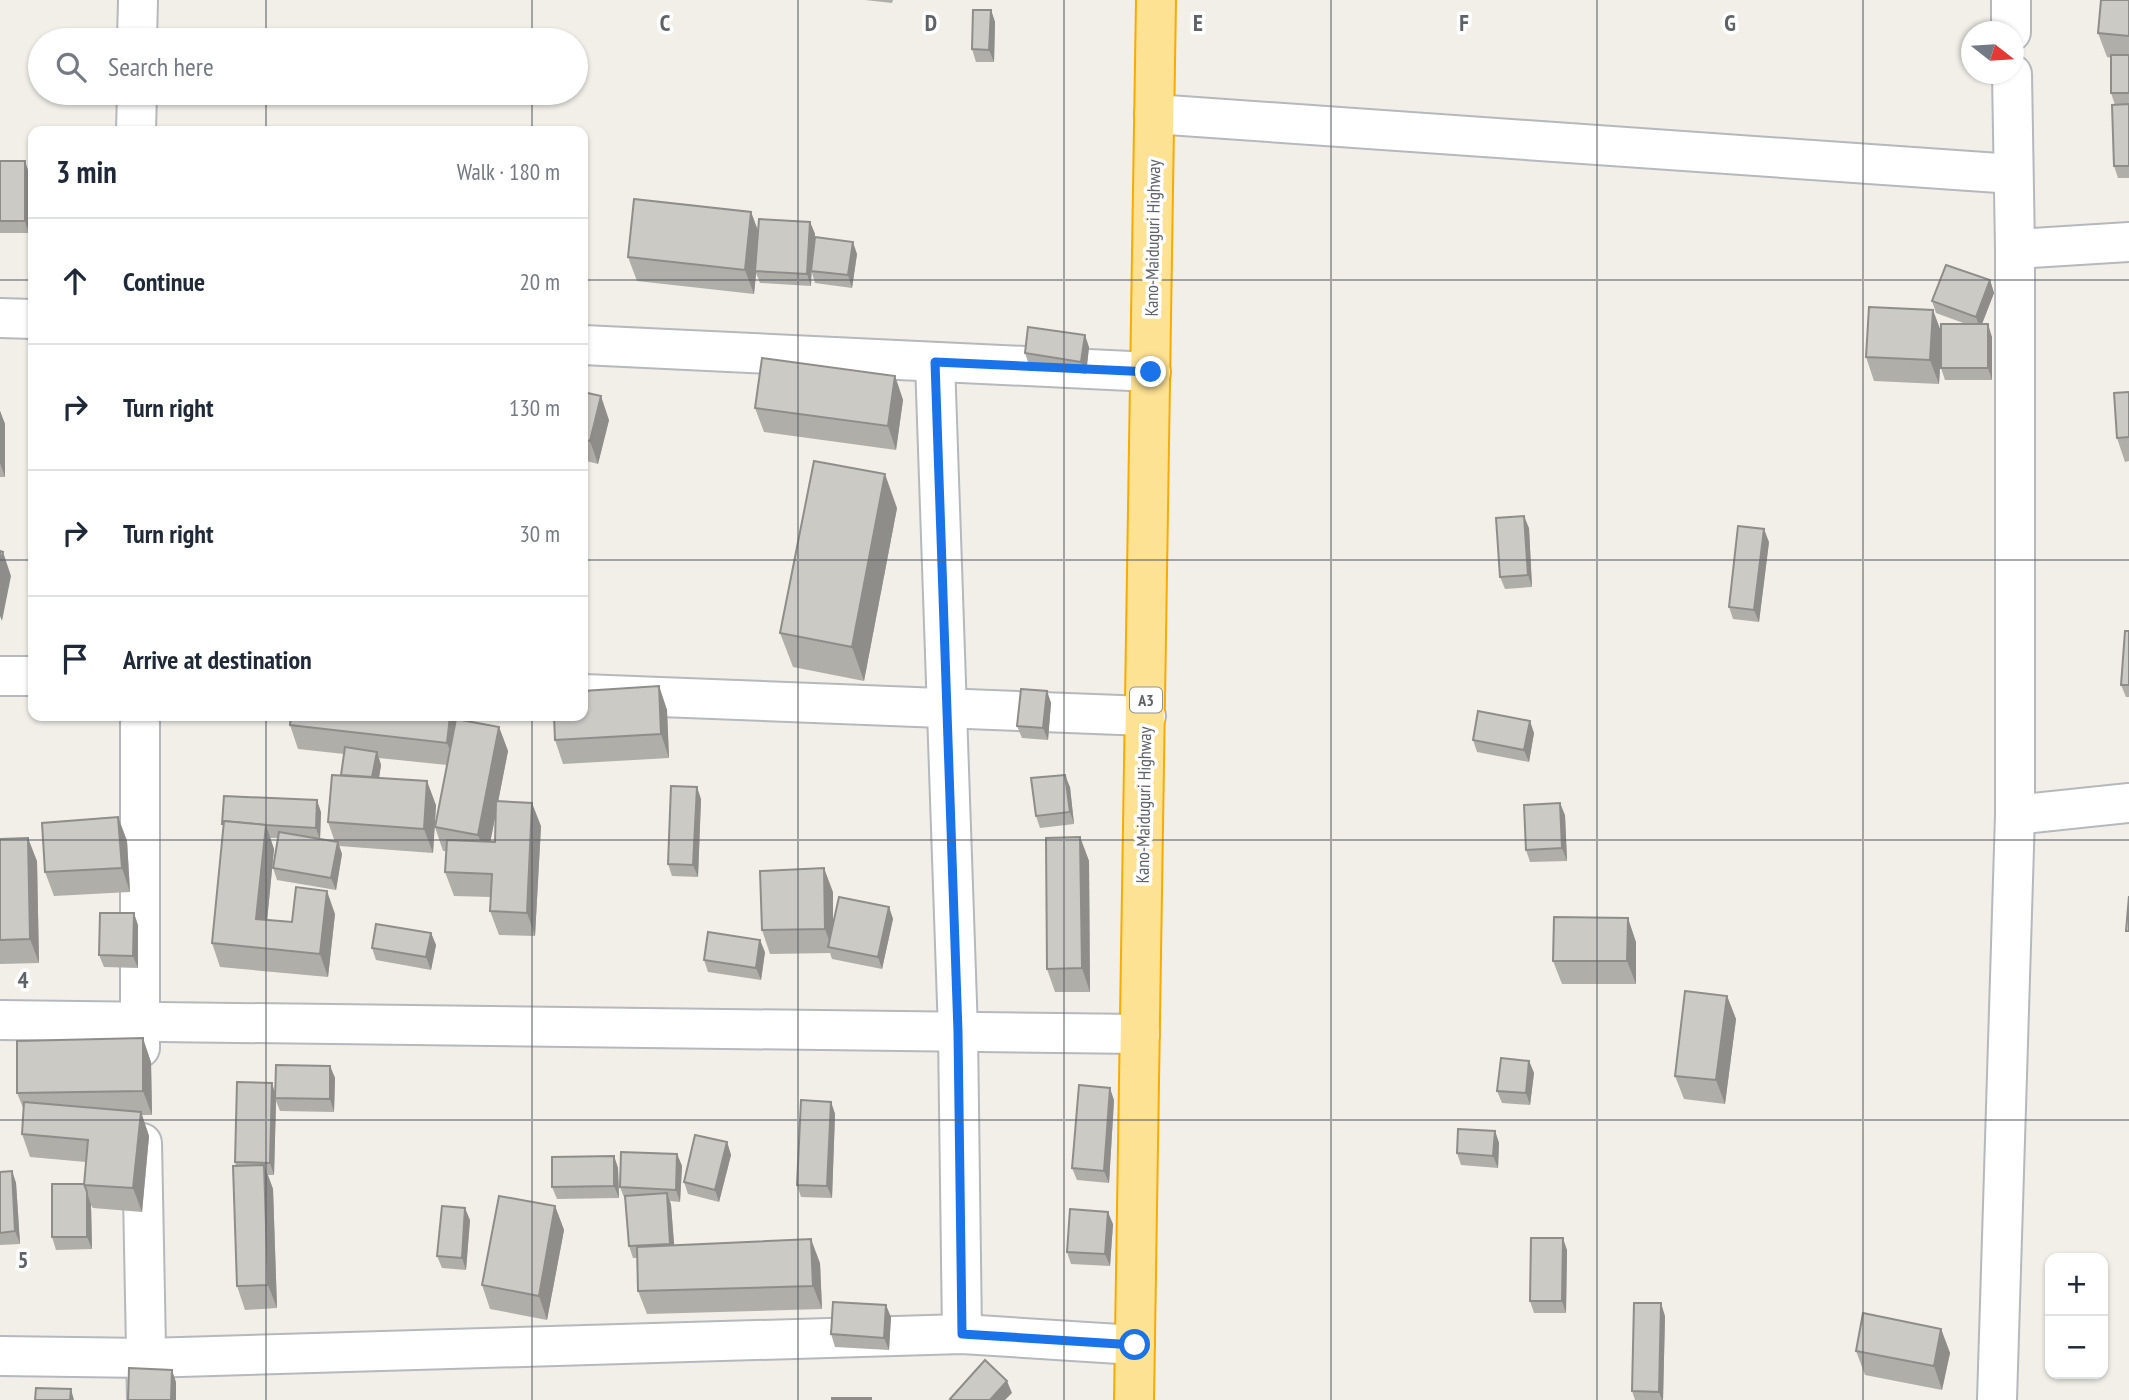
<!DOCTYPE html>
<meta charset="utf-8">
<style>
:root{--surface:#fff;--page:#f2f2f3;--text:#1f2937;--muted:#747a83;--line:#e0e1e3}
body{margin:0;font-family:"PT Sans Narrow",sans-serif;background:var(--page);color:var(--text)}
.controls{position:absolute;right:21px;bottom:21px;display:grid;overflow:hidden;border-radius:14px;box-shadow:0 2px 5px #0004}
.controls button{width:63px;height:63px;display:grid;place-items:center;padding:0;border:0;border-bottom:2px solid var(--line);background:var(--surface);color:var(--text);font:35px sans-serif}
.compass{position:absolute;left:1961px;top:21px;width:63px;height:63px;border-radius:50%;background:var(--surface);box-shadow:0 2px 5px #0004;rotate:107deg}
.stop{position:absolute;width:21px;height:21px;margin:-16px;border:5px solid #1a73e8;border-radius:50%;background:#fff}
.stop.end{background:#1a73e8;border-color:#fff;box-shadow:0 2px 7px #0008}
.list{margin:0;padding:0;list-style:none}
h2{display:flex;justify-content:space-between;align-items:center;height:91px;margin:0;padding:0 28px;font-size:30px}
h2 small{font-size:23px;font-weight:400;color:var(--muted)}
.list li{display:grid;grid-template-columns:46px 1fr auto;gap:21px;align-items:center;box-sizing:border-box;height:126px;padding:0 28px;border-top:2px solid var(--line)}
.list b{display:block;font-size:26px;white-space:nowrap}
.list em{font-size:23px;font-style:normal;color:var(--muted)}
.icon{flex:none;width:38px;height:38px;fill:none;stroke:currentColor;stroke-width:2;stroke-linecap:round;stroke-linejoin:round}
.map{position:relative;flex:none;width:2129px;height:1400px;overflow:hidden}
.search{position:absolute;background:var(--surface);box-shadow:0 2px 5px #0004;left:28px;top:28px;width:560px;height:77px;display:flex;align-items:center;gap:18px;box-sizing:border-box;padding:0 24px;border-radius:38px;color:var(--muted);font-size:26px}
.panel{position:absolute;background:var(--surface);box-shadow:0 2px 5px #0004;left:28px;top:126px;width:560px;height:595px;border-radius:14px}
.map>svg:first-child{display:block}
</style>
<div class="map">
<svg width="2129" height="1400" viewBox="0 0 2129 1400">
<rect width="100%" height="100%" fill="#f1efe8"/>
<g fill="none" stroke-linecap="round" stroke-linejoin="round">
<defs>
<g id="street">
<path d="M2011,0v32"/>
<path d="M137,40l1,-40"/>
<path d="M1154,114l859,60"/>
<path d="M136,131l1,-38"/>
<path d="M2015,249l114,-7"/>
<path d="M0,318l33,1"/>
<path d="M583,345l568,27"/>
<path d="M935,362l23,670 4,302"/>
<path d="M0,676h33"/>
<path d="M583,694l563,22"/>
<path d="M140,716v332"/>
<path d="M2015,815l114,-12"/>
<path d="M0,1020l1140,14"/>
<path d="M142,1143l5,257"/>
<path d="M0,1356l147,2 815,-24 173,11"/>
<path d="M1997,1400l18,-585v-566l-3,-175"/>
</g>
<path id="highway" d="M1134,1400l22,-1400"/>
</defs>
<use href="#street" stroke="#b5b8bc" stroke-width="42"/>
<use href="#highway" stroke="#f9ab00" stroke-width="42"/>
<use href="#street" stroke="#fff" stroke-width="38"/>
<use href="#highway" stroke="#fde293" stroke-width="38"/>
</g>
<g fill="#afaea9" fill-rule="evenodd">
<path d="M865,0h28l-1,3z"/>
<path d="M2129,0v178h-11l-4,-12 1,-61 -4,-12v-35l-4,-1 -9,-24z"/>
<path d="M991,10l4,12 -1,40h-18l-4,-13z"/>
<path d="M0,161l29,12v60h-29z"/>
<path d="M751,212l7,19 52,-9 5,12 -2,20h44l-5,34 -37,-5 -3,-10 -1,13 -51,-3 -4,-10 -2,21 -117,-13 -9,-24z"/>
<path d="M1990,280l4,13 -12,31 10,13v43h-47l-4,-12v-22l-2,38 -65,-3 -8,-24 100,-33 -30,-11 -4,-12z"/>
<path d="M1089,347l-3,27 -57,-9 -4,-12z"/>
<path d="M895,376l8,24 -7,50 -132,-18 -9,-24z"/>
<path d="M583,392l26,28 -11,44 -15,-4z"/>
<path d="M2129,392v69l-4,1 -8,-24z"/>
<path d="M0,411l5,13v53h-5z"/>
<path d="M897,508l-33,173 -71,-14 -13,-34z"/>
<path d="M1529,528l3,59 -27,2 -5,-12z"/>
<path d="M1769,542l-10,80 -26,-3 -4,-12z"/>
<path d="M2129,631v66h-3l-5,-12z"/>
<path d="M659,686l8,24 2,48 -106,6 -8,-24z"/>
<path d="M1047,691l4,12 -3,37 -26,-2 -5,-12z"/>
<path d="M456,722l43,5 9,24 -10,50 43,25 -6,110 -36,-1 -9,-24 1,-14 -37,-1 -9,-24 2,-21h-4l-8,-24 12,-62 -68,-7 2,7 -2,13 57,27 -3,48 -94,-7 3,8 -6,36 -59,-10 -4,-12 5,-30h-8l4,11 -7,71 25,2 43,-8 -7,63 -108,-10 -8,-24 12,-116 -2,-3 99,-12 -1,27 15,3 -7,-20 13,-47 3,-21 -46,-5 -8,-24zM496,813l-1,29h-5z"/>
<path d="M1534,733l-5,29 -52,-10 -4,-12z"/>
<path d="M1070,787l4,37 -34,4 -4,-12z"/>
<path d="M701,799l-3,78 -26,-1 -4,-12z"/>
<path d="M1565,815l2,46 -37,1 -4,-12z"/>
<path d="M118,817l9,24 3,51 -76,4 -9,-24z"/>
<path d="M1080,837l9,24 1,131h-35l-8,-23z"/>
<path d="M0,839l37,22 2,102 -39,1z"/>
<path d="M833,892v31l56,-16 4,12 -11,50 -50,-10 -2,-6 -60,1 -8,-24z"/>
<path d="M138,925v43l-34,-1 -5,-12z"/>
<path d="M431,933l5,12 -5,25 -55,-10 -4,-12z"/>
<path d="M1636,942v42h-74l-9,-23z"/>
<path d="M765,952l-4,28 -53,-8 -4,-12z"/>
<path d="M1727,996l9,23 -11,85 -41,-5 -9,-23z"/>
<path d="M1529,1061l5,12 -4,32 -28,-2 -5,-12z"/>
<path d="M151,1062l1,53h-10l7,21 -7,76 -49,-4 -2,-3 1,44 -36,1 -4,-13 32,-53 2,-22 -56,-5 -8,-23 2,-24 -7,-17z"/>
<path d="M330,1066l5,12 -1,34 -54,-1 -4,-10 -2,74h-6l5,14 4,119 -32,2 -8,-24 -1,-120 -1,-4 40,-69z"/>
<path d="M1114,1100l-5,83 -32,-3 -5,-12z"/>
<path d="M831,1102l4,12 -3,84 -31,-1 -4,-12z"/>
<path d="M1495,1131l4,12 -1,25 -37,-3 -4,-12z"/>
<path d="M727,1142l4,13 -12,47 -31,-8 -4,-12z"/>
<path d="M677,1154l5,12 -2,36 -10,-1 1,4 3,40 146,18 2,46 -175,5 -9,-23 -1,-33h-4l-4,-12 -3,-46h-1l-5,-13z"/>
<path d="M614,1156l4,12 1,30 -62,1 -5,-12z"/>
<path d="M12,1171l4,12 4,61 -20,1v-73z"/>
<path d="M555,1206l9,24 -17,90 -57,-11 -8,-24z"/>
<path d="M470,1220l-4,50 -24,-2 -5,-12z"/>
<path d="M1113,1224l-3,42 -39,-2 -4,-12z"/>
<path d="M1567,1250l-1,63h-32l-4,-12z"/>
<path d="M1665,1316l-2,84h-28l-3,-9z"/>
<path d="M891,1317l-2,33 -54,-3 -4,-13z"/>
<path d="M1941,1329l9,24 -8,37 -77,-15 -9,-24z"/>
</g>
<g fill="#8f8d8a">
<path d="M991,10l4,12 -1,40 -5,-12z"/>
<path d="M25,161l4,12v60l-4,-12z"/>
<path d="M751,212l9,24 -6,58 -9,-24z"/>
<path d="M810,222l5,12 -3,37h-1v15l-4,-12z"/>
<path d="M853,242l4,12 -5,34 -4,-13z"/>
<path d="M1990,280l4,13 -14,36 -4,-12z"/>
<path d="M1933,310l9,24 -3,50 -9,-24z"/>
<path d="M1988,324l4,13v43l-4,-12z"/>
<path d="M1085,335l4,12 -3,27 -5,-12z"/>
<path d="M895,376l8,24 -7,50 -8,-24z"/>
<path d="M601,396l8,24 -11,44 -8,-23z"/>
<path d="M0,411l5,13v53l-5,-14z"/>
<path d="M885,474l12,34 -33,173 -12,-34z"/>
<path d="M1524,516l5,12 3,59 -4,-12z"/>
<path d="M1764,529l5,13 -10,80 -5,-12z"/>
<path d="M3,552l8,24 -9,45 -2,-5v-52z"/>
<path d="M659,686l8,24 2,48 -8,-24z"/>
<path d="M1047,691l4,12 -3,37 -5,-12z"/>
<path d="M450,716h3l6,16 -3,34 -9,-23z"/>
<path d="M1530,721l4,12 -5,29 -5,-12z"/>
<path d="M499,727l9,24 -21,108 -9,-24z"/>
<path d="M377,752l4,13 -5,32 -5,-12z"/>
<path d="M1065,775l5,12 4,37 -4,-12z"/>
<path d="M427,781l9,24 -3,48 -9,-24z"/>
<path d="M697,787l4,12 -3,78 -5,-12z"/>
<path d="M317,800l4,12 -1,28 -4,-12z"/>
<path d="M532,803l9,23 -6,110 -8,-23z"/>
<path d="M1560,803l5,12 2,46 -5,-13z"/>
<path d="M118,817l9,24 3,51 -8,-24z"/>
<path d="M266,825l8,24 -9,93 -9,-23z"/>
<path d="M1080,837l9,24 1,131 -8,-24z"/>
<path d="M28,838l9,23 2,102 -9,-24z"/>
<path d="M338,842l4,12 -6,36 -5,-12z"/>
<path d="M824,868l9,24v56h-1l-7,-19z"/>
<path d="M327,891l8,23 -7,63 -8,-23z"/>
<path d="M889,907l4,12 -11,50 -4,-12z"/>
<path d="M134,913l4,12v43l-5,-12z"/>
<path d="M1628,918l8,24v42l-9,-23z"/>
<path d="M431,933l5,12 -5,25 -5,-13z"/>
<path d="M760,940l5,12 -4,28 -5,-12z"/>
<path d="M1727,996l9,23 -11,85 -9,-24z"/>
<path d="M143,1038l8,24 1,53 -9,-24z"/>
<path d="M1529,1061l5,12 -4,32 -4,-12z"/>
<path d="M330,1066l5,12 -1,34 -4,-13z"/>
<path d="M272,1083l4,13 -1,2 1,3 -2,74 -4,-12z"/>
<path d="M1110,1088l4,12 -5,83 -5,-12z"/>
<path d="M831,1102l4,12 -3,84 -5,-12z"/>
<path d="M141,1112l8,24 -7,76 -9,-24z"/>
<path d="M1495,1131l4,12 -1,25 -5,-12z"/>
<path d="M727,1142l4,13 -12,47 -4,-12z"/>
<path d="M677,1154l5,12 -2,36 -4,-12z"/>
<path d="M614,1156l4,12 1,30 -5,-12z"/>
<path d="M264,1165l9,24 4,119 -9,-23z"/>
<path d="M12,1171l4,12 4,61 -5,-13z"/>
<path d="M87,1192l4,13 1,44 -5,-12z"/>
<path d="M667,1193l4,12 4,51 -5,-12z"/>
<path d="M555,1206l9,24 -17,90 -8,-24z"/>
<path d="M465,1208l5,12 -4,50 -4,-12z"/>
<path d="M1108,1212l5,12 -3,42 -5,-12z"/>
<path d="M1563,1238l4,12 -1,63 -4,-12z"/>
<path d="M811,1239l9,24 2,46 -9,-23z"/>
<path d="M1661,1303l4,13 -2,84h-1l-3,-8z"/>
<path d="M886,1305l5,12 -2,33 -5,-12z"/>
<path d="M1941,1329l9,24 -8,37 -8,-24z"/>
<path d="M172,1370l4,12v18h-5z"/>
<path d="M1007,1381l5,12 -7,7h-15z"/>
<path d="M71,1389l3,11h-4z"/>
</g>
<g fill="#cccac5" stroke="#8f8d8a" stroke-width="2">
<path d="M2101,0h28v36l-31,-3z"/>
<path d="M973,10h18l-2,40 -17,-1z"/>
<rect x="2111" y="55" width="18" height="38"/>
<path d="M2129,104v62h-15l-2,-61z"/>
<rect x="0" y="161" width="25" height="60"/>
<path d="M634,199l117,13 -6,58 -117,-13z"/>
<path d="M759,219l51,3 -3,52 -52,-3z"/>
<path d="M815,237l38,5 -5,33 -37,-4z"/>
<path d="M1946,265l44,15 -14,37 -44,-16z"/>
<path d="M1869,307l64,3 -3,50 -64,-3z"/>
<rect x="1941" y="324" width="47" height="44"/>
<path d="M1028,327l57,8 -4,27 -56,-9z"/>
<path d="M762,358l133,18 -7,50 -133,-18z"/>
<path d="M583,392l18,4 -11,45 -7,-2z"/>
<path d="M2129,392v45l-12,1 -3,-45z"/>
<path d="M814,461l71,13 -33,173 -72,-14z"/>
<path d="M1524,516l4,59 -28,2 -4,-59z"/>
<path d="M1738,526l26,3 -10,81 -25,-3z"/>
<path d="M0,551l3,1 -3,12z"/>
<path d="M2125,631h4v54h-8z"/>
<path d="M659,686l2,48 -106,6 -1,-24h29v-25z"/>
<path d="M1021,689l26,2 -4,37 -26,-2z"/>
<path d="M1478,711l52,10 -6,29 -51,-10z"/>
<path d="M291,716h159l-3,27 -157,-18z"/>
<path d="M456,719l43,8 -21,108 -43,-8z"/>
<path d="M345,747l32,5 -5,25 -31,-2z"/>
<path d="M332,775l95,6 -3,48 -96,-7z"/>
<path d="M1065,775l5,37 -34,4 -5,-38z"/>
<path d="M671,786l26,1 -4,78 -25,-1z"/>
<path d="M224,796l93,4 -1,28 -51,-3 -41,-4v3h-2z"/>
<path d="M496,801l36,2 -5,110 -37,-2 2,-37 -47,-2 2,-32 48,2z"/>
<path d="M1560,803l2,45 -36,2 -2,-45z"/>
<path d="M118,817l4,51 -77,4 -3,-49z"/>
<path d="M224,821l42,4 -10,94 36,3 4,-35 31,4 -7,63 -108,-11z"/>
<path d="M279,832l59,10 -7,36 -58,-10z"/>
<path d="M1080,837l2,131 -35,1 -1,-131z"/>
<path d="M28,838l2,101 -30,1v-101z"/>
<path d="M824,868l1,61 -63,1 -2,-59z"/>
<path d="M2129,896v35h-3z"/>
<path d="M839,897l50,10 -11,50 -50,-10z"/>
<path d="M100,913h34l-1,43 -34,-1z"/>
<path d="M1554,917l74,1 -1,43h-74z"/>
<path d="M376,924l55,9 -5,24 -54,-9z"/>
<path d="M708,932l52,8 -4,28 -52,-8z"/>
<path d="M1685,991l42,5 -11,84 -41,-4z"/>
<path d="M143,1038v53l-126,2v-52z"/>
<path d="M1501,1058l28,3 -3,32 -29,-2z"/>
<path d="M276,1065l54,1v33l-55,-1z"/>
<path d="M237,1082l35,1 -2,80 -35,-1z"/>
<path d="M1079,1085l31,3 -6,83 -32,-3z"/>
<path d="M801,1100l30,2 -4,84 -30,-1z"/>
<path d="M24,1102l117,10 -8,76 -49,-3 4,-45 -66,-6z"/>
<path d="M1458,1129l37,2 -2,25 -36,-3z"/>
<path d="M695,1135l32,7 -12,48 -31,-8z"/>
<path d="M621,1152l56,2 -1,36 -56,-3z"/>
<path d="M614,1156v30l-62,1v-30z"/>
<path d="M264,1165l4,120 -31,1 -4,-120z"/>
<path d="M12,1171l3,60 -15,2v-61z"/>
<path d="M52,1184h32l3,8v45h-35z"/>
<path d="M667,1193l3,51 -41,2 -4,-50z"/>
<path d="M499,1196l56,10 -16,90 -57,-11z"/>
<path d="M442,1206l23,2 -3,50 -25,-2z"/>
<path d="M1070,1209l38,3 -3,42 -38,-2z"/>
<path d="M1531,1238h32l-1,63h-32z"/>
<path d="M811,1239l2,47 -175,5 -1,-44z"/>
<path d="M833,1302l53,3 -2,33 -53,-4z"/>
<path d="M1634,1303h27l-2,89 -27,-1z"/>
<path d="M1863,1313l78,16 -7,37 -78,-15z"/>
<path d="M985,1360l22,21 -17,19h-38l-2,-1z"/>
<path d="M129,1368l43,2 -1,30h-43z"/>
<path d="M36,1388l35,1 -1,11h-35z"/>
<rect x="832" y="1398" width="39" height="2"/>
</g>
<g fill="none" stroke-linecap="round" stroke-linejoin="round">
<path stroke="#1a73e8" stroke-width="9" d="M1135,1345l-173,-11 -4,-302 -23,-670 216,10"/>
</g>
<path fill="none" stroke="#5f6368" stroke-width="2" stroke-opacity="0.55" d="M266,0v40M532,0v40M798,0v1400M1064,0v1400M1331,0v1400M1597,0v1400M1863,0v1400M266,93v38M532,93v38M0,280h33M583,280h1546M0,560h33M583,560h1546M266,716v684M532,716v684M0,840h2129M0,1120h2129"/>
<g text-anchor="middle" stroke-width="7" stroke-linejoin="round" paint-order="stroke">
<rect fill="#fff" stroke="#8f9295" stroke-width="2" x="1130" y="687.5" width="32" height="25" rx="5"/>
<g font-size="16" font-weight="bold" fill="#5f6368">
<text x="1146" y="706">A3</text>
</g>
<g font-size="18" fill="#5f6368" stroke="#fff">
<text transform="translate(1153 238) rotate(-89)" y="6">Kano-Maiduguri Highway</text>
<text transform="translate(1144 805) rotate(-89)" y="6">Kano-Maiduguri Highway</text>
</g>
</g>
<g font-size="23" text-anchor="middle" font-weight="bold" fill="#5f6368" stroke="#fff" stroke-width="7" stroke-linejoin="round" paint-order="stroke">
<text x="665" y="31">C</text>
<text x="931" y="31">D</text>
<text x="1198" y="31">E</text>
<text x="1464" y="31">F</text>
<text x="1730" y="31">G</text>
<text x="23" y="988">4</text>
<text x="23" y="1268">5</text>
</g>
</svg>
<div class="controls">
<button>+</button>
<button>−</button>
</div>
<svg class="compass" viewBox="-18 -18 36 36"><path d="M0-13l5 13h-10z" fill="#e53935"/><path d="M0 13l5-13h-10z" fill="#747a83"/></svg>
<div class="stop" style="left:1135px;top:1345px"></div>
<div class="stop end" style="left:1151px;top:372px"></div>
<div class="search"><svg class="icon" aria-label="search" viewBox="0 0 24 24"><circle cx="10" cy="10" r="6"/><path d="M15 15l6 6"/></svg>Search here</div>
<section class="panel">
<h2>3 min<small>Walk · 180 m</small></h2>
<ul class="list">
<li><svg class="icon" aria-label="ahead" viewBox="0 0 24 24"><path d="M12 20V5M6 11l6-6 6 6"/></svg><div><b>Continue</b></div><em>20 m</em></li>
<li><svg class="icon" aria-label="right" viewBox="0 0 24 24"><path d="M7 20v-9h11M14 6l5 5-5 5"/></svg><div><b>Turn right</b></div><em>130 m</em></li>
<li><svg class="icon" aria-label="right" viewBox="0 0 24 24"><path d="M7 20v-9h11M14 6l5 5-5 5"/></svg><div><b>Turn right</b></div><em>30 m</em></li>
<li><svg class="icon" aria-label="arrive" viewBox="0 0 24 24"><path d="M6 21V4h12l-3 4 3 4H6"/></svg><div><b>Arrive at destination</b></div></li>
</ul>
</section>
</div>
